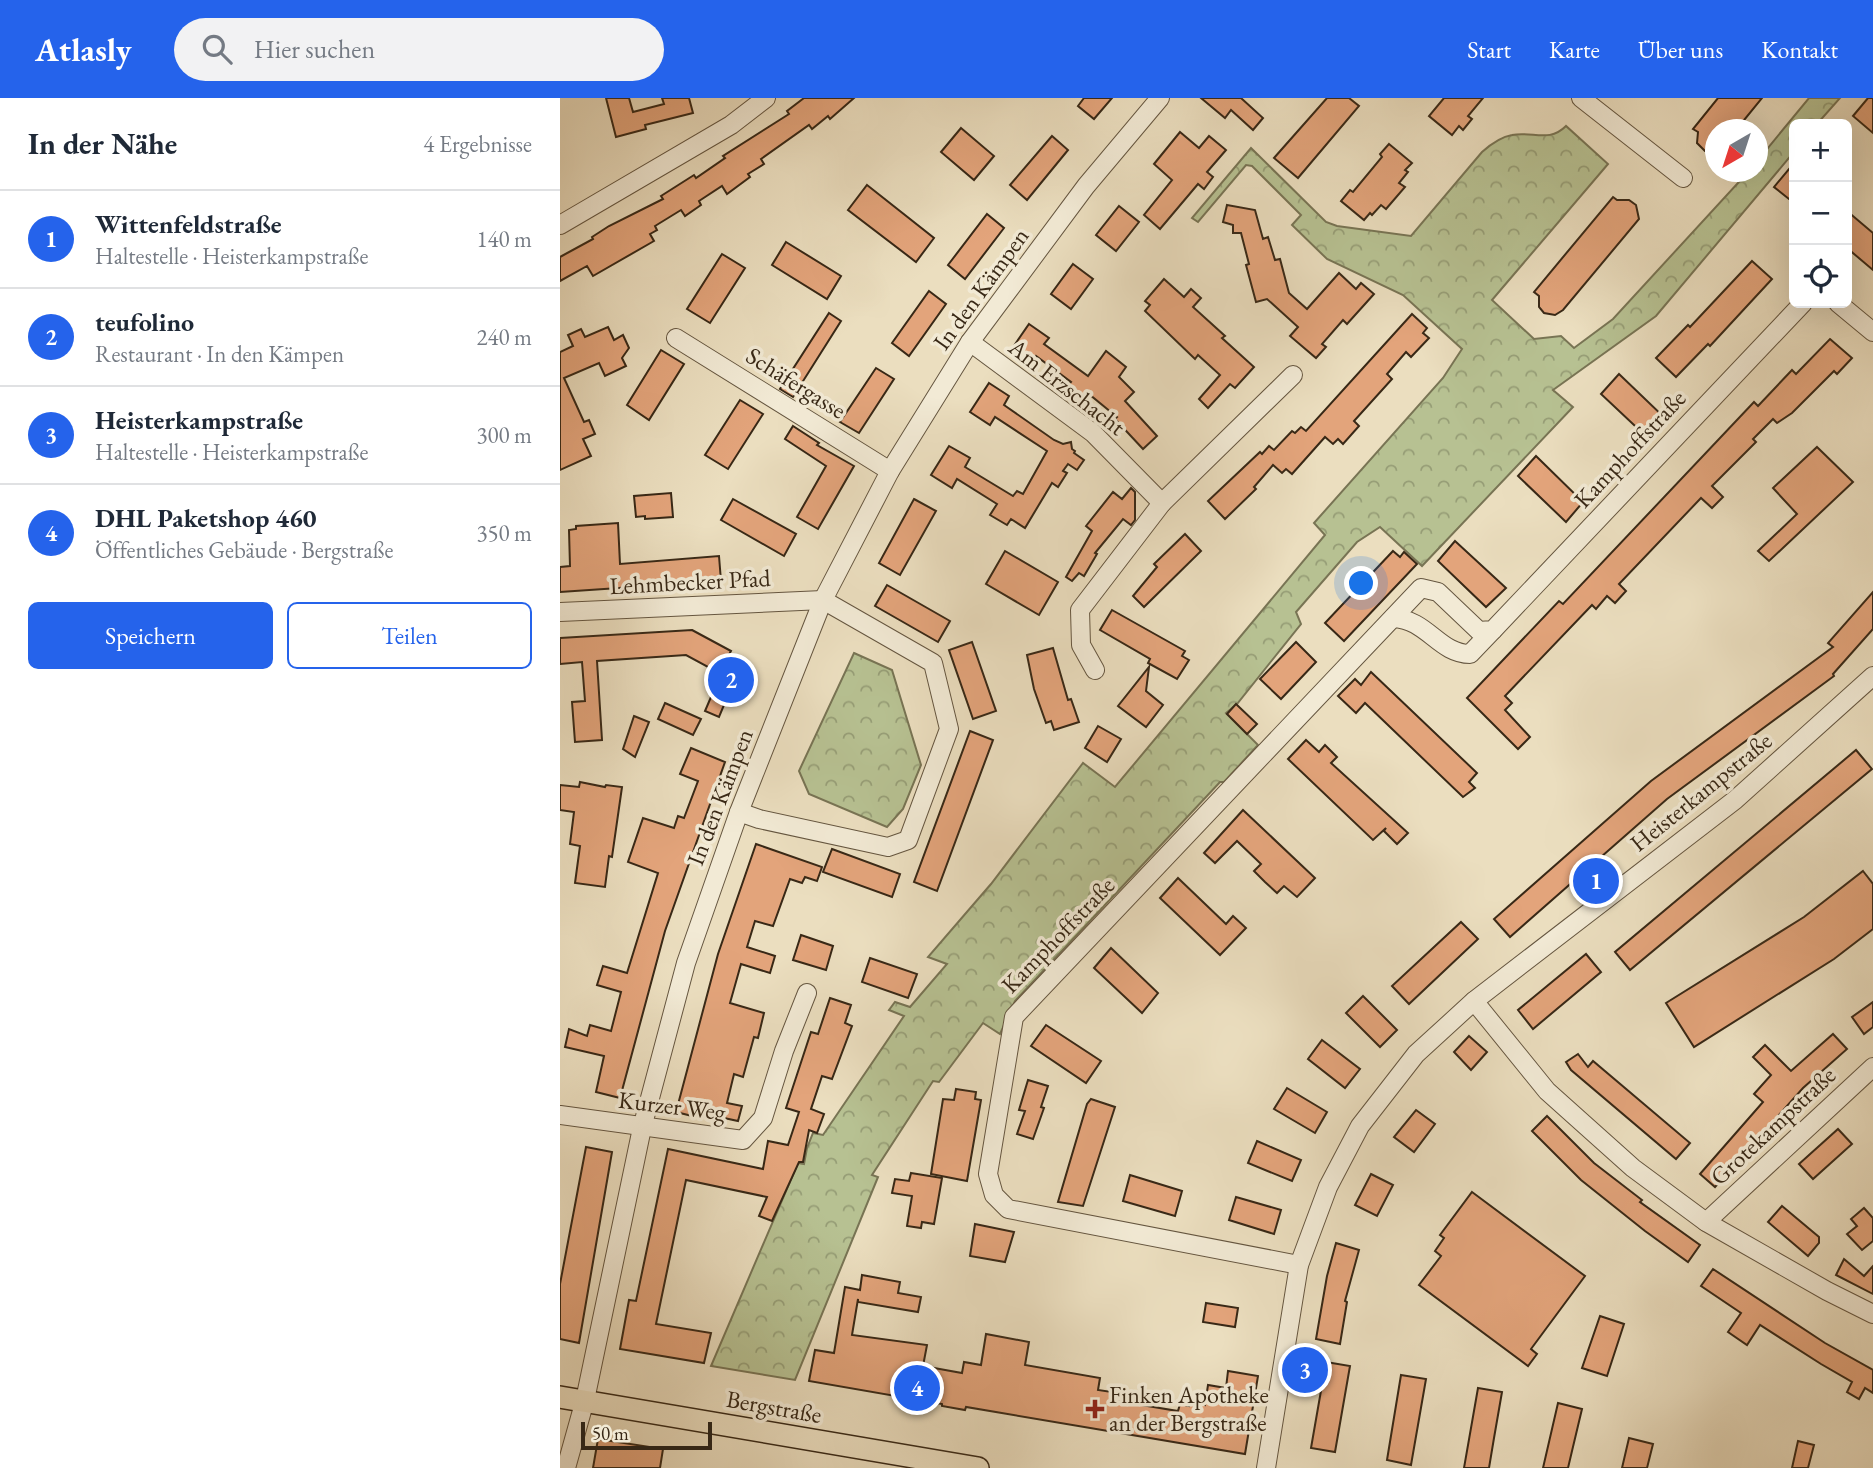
<!DOCTYPE html>
<html lang="de">
<meta charset="utf-8">
<style>
:root{--surface:#fff;--page:#f2f2f3;--text:#1f2937;--muted:#747a83;--line:#e0e1e3;--accent:#2563eb}
body{margin:0;font-family:"EB Garamond",serif;background:var(--page);color:var(--text)}
.controls{position:absolute;right:21px;top:21px;display:grid;overflow:hidden;border-radius:10px;box-shadow:0 7px 28px #0002}
.controls button{width:63px;height:63px;display:grid;place-items:center;padding:0;border:0;border-bottom:2px solid var(--line);background:var(--surface);color:var(--text);font:35px sans-serif}
.compass{position:absolute;left:1145px;top:21px;width:63px;height:63px;border-radius:50%;background:var(--surface);box-shadow:0 7px 28px #0002;rotate:219deg}
.scale{position:absolute;left:21px;bottom:18px;width:131px;box-sizing:border-box;padding-left:7px;border:4px solid #382816;border-top:0;font-size:19px;line-height:24px;white-space:nowrap;color:#382816;-webkit-text-stroke:5px #f2ead5;paint-order:stroke}
.you{position:absolute;left:802px;top:486px;width:24px;height:24px;margin:-18px;border:5px solid #fff;border-radius:50%;background:#1a73e8;box-shadow:0 0 0 10px #1a73e833}
.badge{display:grid;place-items:center;width:46px;height:46px;border-radius:50%;background:var(--accent);color:#fff;font-size:23px;font-weight:700}
.pin{position:absolute;translate:-50% -50%;border:4px solid #fff;box-shadow:0 2px 7px #0006}
.list{margin:0;padding:0;list-style:none}
h2{display:flex;justify-content:space-between;align-items:center;height:91px;margin:0;padding:0 28px;font-size:30px}
h2 small{font-size:23px;font-weight:400;color:var(--muted)}
.list li{display:grid;grid-template-columns:46px 1fr auto;gap:21px;align-items:center;box-sizing:border-box;height:98px;padding:0 28px;border-top:2px solid var(--line)}
.list b{display:block;font-size:26px;white-space:nowrap}
.list p{margin:0;font-size:23px;white-space:nowrap;color:var(--muted)}
.list em{font-size:23px;font-style:normal;color:var(--muted)}
.actions{display:flex;gap:14px;padding:21px 28px}
.actions a{flex:1;padding:16px 0;border:2px solid var(--accent);border-radius:10px;text-align:center;font-size:24px;color:var(--accent)}
.actions .main{background:var(--accent);color:#fff}
.icon{flex:none;width:38px;height:38px;fill:none;stroke:currentColor;stroke-width:2;stroke-linecap:round;stroke-linejoin:round}
.map{position:relative;flex:none;width:1313px;height:1370px;overflow:hidden}
header{display:flex;align-items:center;gap:42px;box-sizing:border-box;height:98px;padding:0 35px;background:var(--accent);color:#fff}
header strong{font-size:33px}
nav{display:flex;gap:38px;margin-inline-start:auto;font-size:24px}
.search{width:490px;height:63px;background:var(--page);display:flex;align-items:center;gap:18px;box-sizing:border-box;padding:0 24px;border-radius:38px;color:var(--muted);font-size:26px}
main{display:flex}
aside{flex:1;background:var(--surface)}
.map>svg:first-child{display:block}
</style>
<header>
<strong>Atlasly</strong>
<div class="search"><svg class="icon" aria-label="search" viewBox="0 0 24 24"><circle cx="10" cy="10" r="6"/><path d="M15 15l6 6"/></svg>Hier suchen</div>
<nav><a>Start</a><a>Karte</a><a>Über uns</a><a>Kontakt</a></nav>
</header>
<main>
<aside>
<h2>In der Nähe<small>4 Ergebnisse</small></h2>
<ul class="list">
<li><span class="badge">1</span><div><b>Wittenfeldstraße</b><p>Haltestelle · Heisterkampstraße</p></div><em>140 m</em></li>
<li><span class="badge">2</span><div><b>teufolino</b><p>Restaurant · In den Kämpen</p></div><em>240 m</em></li>
<li><span class="badge">3</span><div><b>Heisterkampstraße</b><p>Haltestelle · Heisterkampstraße</p></div><em>300 m</em></li>
<li><span class="badge">4</span><div><b>DHL Paketshop 460</b><p>Öffentliches Gebäude · Bergstraße</p></div><em>350 m</em></li>
</ul>
<div class="actions"><a class="main">Speichern</a><a>Teilen</a></div>
</aside>
<div class="map">
<svg width="1313" height="1370" viewBox="0 0 1313 1370">
<defs>
<pattern id="park-crowns" width="20" height="18" patternUnits="userSpaceOnUse" patternTransform="scale(1.75)"><rect width="20" height="18" fill="#b7c192"/><path d="M2 6a3 3 0 1 1 6 0M12 15a3 3 0 1 1 6 0" fill="none" stroke="#969d76"/></pattern>
</defs>
<rect width="100%" height="100%" fill="#ebdebf"/>
<filter id="stains"><feTurbulence type="fractalNoise" baseFrequency=".00286" numOctaves="4"/><feColorMatrix values="0 0 0 0 .2 0 0 0 0 .09 0 0 0 0 .02 0 0 0 .5 -.17"/></filter>
<radialGradient id="worn" r=".72"><stop offset=".6" stop-color="#630" stop-opacity="0"/><stop offset="1" stop-color="#630" stop-opacity=".3"/></radialGradient>
<g fill="url(#park-crowns)" stroke="#787454" stroke-width="2">
<path d="M1249,0h31l-23,26h-23v28l-138,164 -103,74 20,17 -151,159 -42,-39 -23,15 -61,70 5,12 -64,80 -11,9 32,32 -34,37h-4l-205,219 -15,33 -17,-11 -44,59 -6,-1 -61,94 6,2 -83,203 -84,-14 87,-203 6,1 3,-16 6,-15 10,2 81,-119 -15,-6 6,-8 15,5 37,-43 -19,-7 63,-73 92,-121 32,24 210,-252 -11,-12 129,-145 19,-29 -59,-54 -76,-36 -35,-34 9,-10 -49,-49 -6,-1 -48,57 -6,-4 59,-70 75,74 11,4 74,10 71,-84c9,-8 18,-15 30,-17 21,-4 37,8 54,-9l42,38 -116,136 42,39 27,-3 13,12 39,-29 135,-147h10v-12z"/>
<path d="M294,555l38,17 29,95 -18,44 -16,18 -78,-33 -10,-23z"/>
</g>
<g fill="#e3a47b" stroke="#382816" stroke-width="2">
<path d="M46,0h23l4,14 31,-8 -2,-6h27l4,15 -48,12 1,4 -30,8z"/>
<path d="M244,0h50l-24,21 -2,-3 -16,13 -3,-4 -48,34 3,5 -16,10 2,3 -23,17 -5,-8 -23,15 2,4 -16,11 -4,-6 -26,16 2,4 -7,4 4,7 -61,35 -6,-10 -27,15v-24l33,-18 -1,-2 17,-11 54,-27 -2,-3 33,-21 2,3 29,-20 -2,-2 66,-42 -2,-3z"/>
<path d="M524,0h28l-18,21 -16,-13z"/>
<path d="M641,0h40l22,20 -10,12 -22,-20 -6,8z"/>
<path d="M767,0h22l10,8 -61,72 -24,-20z"/>
<path d="M884,0h39l-15,18 4,3 -9,11 -4,-4 -7,9 -23,-19z"/>
<path d="M1158,0h44l-26,32h-20v22l-11,-1 -8,-8 1,-11 -5,-3z"/>
<path d="M1308,0h5v35l-20,-17z"/>
<path d="M401,30l33,28 -20,24 -33,-28z"/>
<path d="M620,34l19,16 10,-12 17,14 -19,22 6,5 -9,12 -6,-5 -38,45 -16,-14 28,-35 -18,-16z"/>
<path d="M492,38l16,14 -41,50 -17,-15z"/>
<path d="M829,46l23,19 -7,7 3,2 -9,11 6,4 -19,22 -5,-4 -9,10 -2,-2 -6,7 -23,-19 9,-11 3,2 29,-35 -2,-3z"/>
<path d="M1234,65v40l-20,-16z"/>
<path d="M307,87l67,53 -18,24 -68,-52z"/>
<path d="M1053,99l4,3h12l7,5 3,14 -76,91 -8,5 -11,-2 -5,-6v-11l-5,-4z"/>
<path d="M667,107l28,5 8,29 5,-2 7,23 5,-1 9,34 18,16 32,-36 17,16 5,-6 13,11 -27,30 -4,-4 -21,24 4,3 -10,11 -26,-22 8,-9 -31,-28 -11,3 -10,-37 3,-1 -8,-31h-8v-8l-10,-3z"/>
<path d="M559,108l20,16 -23,29 -20,-16z"/>
<path d="M1287,113l26,22v37l-26,-22z"/>
<path d="M427,116l17,14 -39,51 -17,-14z"/>
<path d="M226,144l55,34 -14,23 -55,-34z"/>
<path d="M162,156l23,14 -35,55 -23,-14z"/>
<path d="M1192,163l20,18 -62,67 -2,-2 -32,33 -20,-19 32,-33 2,2z"/>
<path d="M513,166l20,15 -22,30 -20,-15z"/>
<path d="M604,181l20,18 7,-8 10,9 -8,9 32,29 -3,2 32,29 -19,21 -5,-4 -22,24 -9,-9 21,-24 -22,-20 -3,4 -50,-48 5,-6 -5,-4z"/>
<path d="M369,193l17,13 -37,52 -17,-13z"/>
<path d="M269,215l12,8 -48,76 -13,-8z"/>
<path d="M852,216l15,14 -4,5 6,5 -18,19 -5,-5 -19,22 5,5 -38,42 5,5 -16,18 -5,-5 -5,5 -8,-7 -33,37 -6,-5 -4,4 -9,-8 -19,22 2,2 -31,30 -17,-18 52,-49 2,2 7,-8 5,4 18,-19 3,2 6,-6 5,4z"/>
<path d="M469,226l20,14 -5,6 44,32 18,-25 20,16 -7,10 15,15 -9,9 32,35 -14,13 -28,-30 2,-2 -27,-22 -7,8 -18,-14 6,-7 -35,-26 -5,8 -20,-14z"/>
<path d="M48,229l6,13 9,-5 6,13 -7,10 4,8 -21,10 -6,-13 -35,15 20,44 5,-2 6,14 -12,5 8,17 -31,14v-118l13,-6 -5,-11 13,-6 4,8z"/>
<path d="M1270,241l22,19 -15,16 -3,-3 -42,42 -15,10 -4,-4 -20,20 3,3 -44,44 11,11 -11,11 -11,-10 -82,86 7,7 -11,12 -8,-7 -11,13 -4,-4 -87,91 7,7 -7,7 25,27 -12,12 -51,-51 92,-97 4,3 191,-202 4,4 34,-36 4,4z"/>
<path d="M101,252l23,14 -35,56 -22,-15z"/>
<path d="M316,270l18,11 -35,54 -19,-11z"/>
<path d="M1059,276l48,46 -17,20 -49,-46z"/>
<path d="M429,285l20,13 -5,9 50,35 9,4 8,-2 1,7 3,2 -1,2 10,7 -7,10 -9,-6 -5,7 4,2 -9,14 -6,-4 -27,45 -14,-9 -4,6 -17,-10 7,-11 -40,-25 -5,9 -21,-13 18,-29 21,12 -5,9 48,29 4,-5 6,3 24,-43 -52,-34 -5,8 -20,-13z"/>
<path d="M180,302l23,14 -35,55 -23,-14z"/>
<path d="M233,328l26,17 -2,2 37,21 -36,63 -21,-12 29,-51 -41,-27z"/>
<path d="M1257,349l36,35 -84,79 -11,-10 39,-37 -24,-26z"/>
<path d="M976,358l47,46 -17,20 -48,-46z"/>
<path d="M571,390l4,4v28l-4,5 -8,-6 -28,34 2,1 -13,22 -5,-3 -7,8 -6,-4 26,-46 -6,-5 27,-34 9,7z"/>
<path d="M111,395l2,24 -28,2v-3l-9,1 -2,-21z"/>
<path d="M173,401l63,35 -12,22 -63,-36z"/>
<path d="M354,401l22,12 -36,64 -21,-12z"/>
<path d="M58,425l2,41 99,-8 2,25 -161,11v-25l10,-1 -1,-36 7,-1v-3z"/>
<path d="M625,436l16,17 -57,56 -11,-11 24,-29 -3,-3z"/>
<path d="M895,443l51,47 -20,19 -48,-46z"/>
<path d="M445,453l53,31 -19,33 -53,-31z"/>
<path d="M833,453l7,6 4,-5 13,12 -73,77 -19,-18z"/>
<path d="M327,487l63,36 -12,21 -63,-36z"/>
<path d="M1313,494v37l-40,45 1,2 -167,123 -157,138 -16,-18 157,-138 182,-134 -5,-4z"/>
<path d="M552,512l73,41 -3,5 7,4 -12,19 -29,-16 2,-4 -50,-29z"/>
<path d="M132,532l39,21 -12,22 -33,-18 -89,6 5,79 -27,2 -3,-40 13,-1 -3,-39 -22,2v-26z"/>
<path d="M412,544l24,69 -23,8 -24,-69z"/>
<path d="M736,544l20,20 -35,37 -21,-20z"/>
<path d="M493,550l15,52 3,-1 8,23 -25,8 -3,-9 -5,2 -12,-34 -7,-34z"/>
<path d="M166,564l15,9 4,12 -4,8 -12,2 -10,24 -14,-6z"/>
<path d="M589,569l-3,24 17,14 -17,22 -28,-21z"/>
<path d="M811,574l106,101 -8,9 6,6 -12,9 -98,-94 -9,10 -18,-17 17,-17 6,6z"/>
<path d="M105,605l36,16 -8,16 -35,-16z"/>
<path d="M676,606l21,20 -10,10 -20,-20z"/>
<path d="M74,618l15,6 -14,35 -12,-8z"/>
<path d="M538,628l23,13 -14,23 -22,-14z"/>
<path d="M410,633l23,9 -56,151 -23,-9z"/>
<path d="M746,642l13,12 6,-7 12,12 -6,6 77,70 -11,11 -13,-13 2,-3 -13,12 -85,-81z"/>
<path d="M131,650l34,14 -60,169 -45,167 -24,-6 8,-36 -39,-9 4,-18 18,7 3,-11 21,6 10,-39 -24,-7 6,-19 24,7 31,-100 -30,-11 15,-44 31,10 4,-12 6,2 14,-37 -18,-7z"/>
<path d="M1296,652l16,19 -242,201 -15,-18z"/>
<path d="M20,684l25,5 1,-2 16,2 -10,70 -3,-1 -4,31 -30,-4 5,-37 -10,-2 4,-32 -14,-2v-25l19,2z"/>
<path d="M683,712l72,68 -18,19 -13,-11 -7,7 -12,-11 -11,-11 7,-7 -24,-23 -22,22 -11,-10z"/>
<path d="M196,746l66,23 -5,14 -12,-4 -3,6 -12,-4 -17,47 -18,-5 -8,26 28,9 -5,17 -29,-9 -11,39 34,10 -6,25 -4,-1 -11,40 -9,-3 -7,29 15,3 -4,15 -37,-8 -1,5 -24,-6 42,-158z"/>
<path d="M272,751l68,25 -8,23 -69,-25z"/>
<path d="M1303,773l10,13v45l-39,30 -140,88 -28,-44 138,-86z"/>
<path d="M618,780l48,46 7,-8 13,12 -26,27 -60,-57z"/>
<path d="M901,824l17,17 -69,65 -17,-18z"/>
<path d="M241,837l32,11 -7,24 -33,-10z"/>
<path d="M551,850l47,45 -16,20 -48,-45z"/>
<path d="M1026,856l15,18 -68,57 -15,-19z"/>
<path d="M310,860l47,16 -9,24 -46,-16z"/>
<path d="M803,898l34,34 -17,17 -34,-34z"/>
<path d="M270,900l21,7 -6,18 7,3 -20,53 -10,-3 -11,33 13,5 -7,19 -8,-3 -6,32h-4l-27,59 -13,-5 8,-19 -81,-17 -30,144 55,9 -7,30 -84,-14 9,-49 7,1 32,-152 95,20 5,-28 20,4 11,-33 -13,-4 25,-76 7,2z"/>
<path d="M1313,904v25l-9,7 -12,-17z"/>
<path d="M486,927l55,36 -15,22 -55,-37z"/>
<path d="M1273,936l14,15 -44,39 -88,99 -15,-13 63,-72 -9,-8 17,-19 -18,-18 12,-12 26,26z"/>
<path d="M909,938l18,16 -16,18 -17,-18z"/>
<path d="M762,942l38,29 -15,19 -37,-29z"/>
<path d="M1018,956l10,13 5,-6 97,82 -14,16 -105,-89 -5,-8z"/>
<path d="M468,982l20,6 -7,21 3,1 -11,31 -16,-5 8,-23 -6,-1z"/>
<path d="M727,990l40,24 -12,21 -41,-24z"/>
<path d="M396,991l20,3 -1,7 6,1 -14,81 -36,-7 12,-75 11,1z"/>
<path d="M531,1001l24,8 -32,99 -25,-4 29,-98z"/>
<path d="M856,1012l19,14 -21,28 -20,-15z"/>
<path d="M987,1018l47,47 48,37 -2,2 60,43 -12,17 -43,-31 -64,-51 -49,-49z"/>
<path d="M1278,1031l14,15 -39,35 -14,-15z"/>
<path d="M697,1043l44,19 -9,21 -44,-18z"/>
<path d="M26,1049l26,5 -33,191 -19,-4v-55z"/>
<path d="M351,1075l31,5 -8,46 -12,-2 -1,6 -14,-2 5,-30 -20,-3 3,-14 14,2z"/>
<path d="M811,1076l22,11 -16,31 -22,-11z"/>
<path d="M570,1077l52,16 -7,25 -52,-15z"/>
<path d="M912,1094l113,84 -54,73 6,5 -9,12 -109,-81 22,-29 -6,-5 9,-13 -4,-3z"/>
<path d="M676,1099l45,13 -7,24 -45,-14z"/>
<path d="M1222,1108l37,31v6l-11,13 -40,-34z"/>
<path d="M1304,1110l9,10v23l-11,9 -15,-16 10,-8 -6,-7z"/>
<path d="M415,1126l39,8 -9,30 -35,-6z"/>
<path d="M776,1145l23,7 -14,51 2,1 -7,42 -24,-5 11,-63z"/>
<path d="M1284,1161l20,17 9,-10v28l-37,-19z"/>
<path d="M1153,1171l112,74 48,27v23l-8,-5 -6,11 -12,-7 5,-10 -31,-18 -61,-39 -13,20 -19,-13 13,-19 -40,-27z"/>
<path d="M302,1177l38,7 -2,11 23,4 -3,15 -60,-10v-3l-6,36 75,10 -4,21 39,7 2,-11 17,3 5,-31 43,8 -4,23 75,13 -2,12 14,2 -1,8 67,11 2,-7 9,2 1,-4 15,3 3,-20 18,3 2,-17 30,5 -13,78 -279,-47 -1,3 -23,-4v-2l-133,-23 6,-31 19,3 11,-66 15,3z"/>
<path d="M646,1205l32,5 -3,19 -32,-5z"/>
<path d="M1040,1218l24,8 -17,52 -25,-8z"/>
<path d="M766,1264l24,4 -15,86 -24,-4z"/>
<path d="M841,1277l25,4 -15,86 -24,-5z"/>
<path d="M918,1290l24,4 -8,46 -5,30h-25z"/>
<path d="M998,1305l24,6 -10,42 -4,17h-25z"/>
<path d="M1069,1340l24,6 -6,24h-25z"/>
<path d="M38,1341l65,10 -3,19h-67z"/>
<path d="M1238,1343l16,4 -6,23h-16z"/>
</g>
<g fill="none" stroke-linecap="round" stroke-linejoin="round">
<defs>
<g id="minor">
<path d="M1021,0l102,80"/>
<path d="M0,127l171,-100 35,-27"/>
<path d="M1278,205l35,29"/>
<path d="M116,240l214,133"/>
<path d="M410,244l123,91 69,70 -82,107 1,35 14,25"/>
<path d="M602,405l131,-128"/>
<path d="M0,514l263,-12 110,63 16,66 -41,111 -20,7 -129,-28 -20,-7"/>
<path d="M833,520c34,1 46,36 77,36l23,-24"/>
<path d="M914,903l73,90 86,77 73,54 121,69 46,23"/>
<path d="M0,1017l183,25 20,-22 21,-67 23,-58"/>
<path d="M1146,1124l167,-155"/>
<path d="M739,1167l-291,-56 -14,-14 -6,-21 26,-157 407,-429 17,4 41,39 14,-1 310,-327"/>
<path d="M6,1370l19,-68 57,-272 44,-165 53,-151 84,-212 67,-129 80,-129 116,-156 74,-88"/>
<path d="M706,1370l33,-203 29,-78 32,-61 56,-72 58,-53 261,-201 138,-124"/>
</g>
<path id="major" d="M0,1299l418,71"/>
</defs>
<use href="#minor" stroke="#655640" stroke-width="20"/>
<use href="#major" stroke="#382816" stroke-width="24"/>
<use href="#minor" stroke="#f2ead5" stroke-width="18"/>
<use href="#major" stroke="#ebdebf" stroke-width="21"/>
</g>
<path fill="#8f2418" stroke="#f2ead5" stroke-width="2.5" d="M531.5 1300.5h7v7h7v7h-7v7h-7v-7h-7v-7h7z"/>
<g text-anchor="middle" stroke-width="7" stroke-linejoin="round" paint-order="stroke">
<g font-size="24" fill="#382816" stroke="#f2ead5">
<text transform="translate(421 191) rotate(-54)" y="8">In den Kämpen</text>
<text transform="translate(236 285) rotate(32)" y="8">Schäfergasse</text>
<text transform="translate(507 289) rotate(38)" y="8">Am Erzschacht</text>
<text transform="translate(1070 351) rotate(-47)" y="8">Kamphoffstraße</text>
<text transform="translate(130 484) rotate(-3)" y="8">Lehmbecker Pfad</text>
<text transform="translate(1141 694) rotate(-39)" y="8">Heisterkampstraße</text>
<text transform="translate(160 699) rotate(-69)" y="8">In den Kämpen</text>
<text transform="translate(498 837) rotate(-46)" y="8">Kamphoffstraße</text>
<text transform="translate(112 1008) rotate(7)" y="8">Kurzer Weg</text>
<text transform="translate(1213 1028) rotate(-43)" y="8">Grotekampstraße</text>
<text transform="translate(214 1309) rotate(10)" y="8">Bergstraße</text>
</g>
<g font-size="24" fill="#382816" stroke="#f2ead5" text-anchor="start">
<text x="549" y="1305">Finken Apotheke<tspan x="549" dy="28">an der Bergstraße</tspan></text>
</g>
</g>
<rect width="100%" height="100%" filter="url(#stains)"/>
<rect width="100%" height="100%" fill="url(#worn)"/>
</svg>
<div class="controls">
<button>+</button>
<button>−</button>
<button><svg class="icon" aria-label="locate" viewBox="0 0 24 24"><circle cx="12" cy="12" r="6"/><path d="M12 2v4M12 18v4M2 12h4M18 12h4"/></svg></button>
</div>
<svg class="compass" viewBox="-18 -18 36 36"><path d="M0-13l5 13h-10z" fill="#e53935"/><path d="M0 13l5-13h-10z" fill="#747a83"/></svg>
<div class="scale">50 m</div>
<div class="you"></div>
<div class="pin badge" style="left:1036px;top:783px">1</div>
<div class="pin badge" style="left:171px;top:582px">2</div>
<div class="pin badge" style="left:745px;top:1272px">3</div>
<div class="pin badge" style="left:357px;top:1290px">4</div>
</div>
</main>
